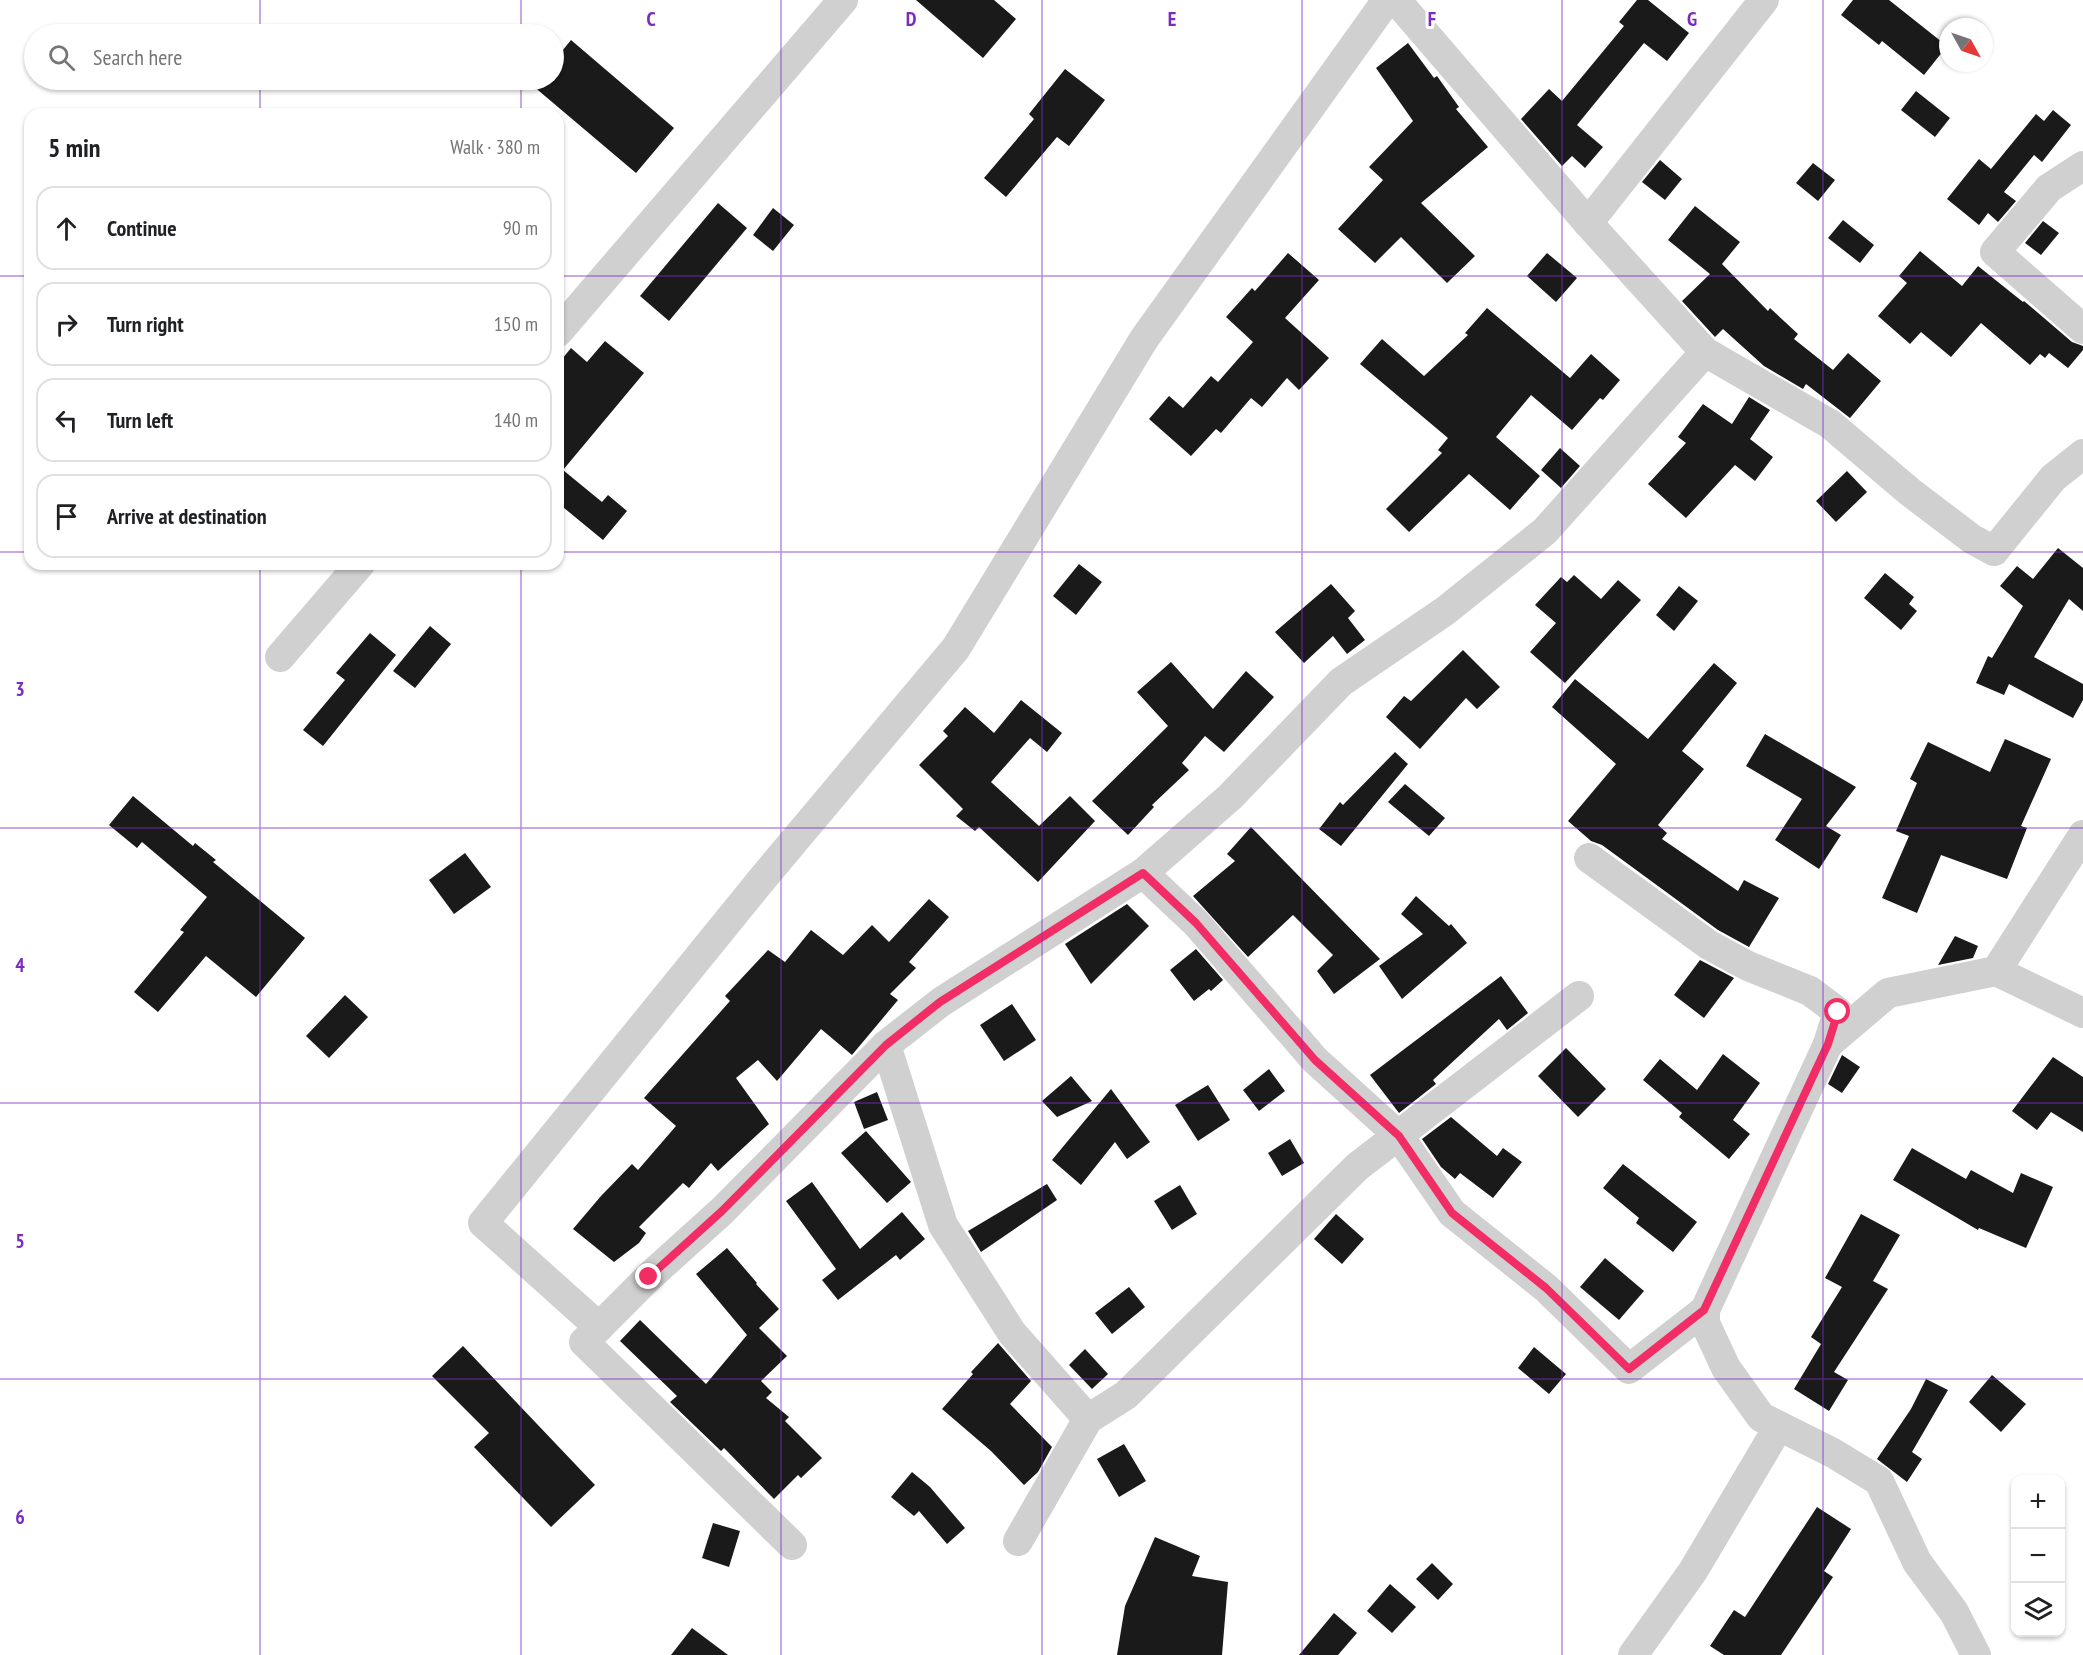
<!DOCTYPE html>
<meta charset="utf-8">
<style>
:root{--surface:#fff;--page:#f6f6f6;--text:#202124;--muted:#757577;--line:#e0e0e0}
body{margin:0;font-family:"PT Sans Narrow",sans-serif;background:var(--page);color:var(--text)}
.controls{position:absolute;right:18px;bottom:18px;display:grid;overflow:hidden;border-radius:12px;box-shadow:0 2px 4px #0004}
.controls button{width:54px;height:54px;display:grid;place-items:center;padding:0;border:0;border-bottom:2px solid var(--line);background:var(--surface);color:var(--text);font:30px sans-serif}
.compass{position:absolute;left:1939px;top:18px;width:54px;height:54px;border-radius:50%;background:var(--surface);box-shadow:0 2px 4px #0004;rotate:130deg}
.stop{position:absolute;width:18px;height:18px;margin:-14px;border:4px solid #f22d66;border-radius:50%;background:#fff}
.stop.end{background:#f22d66;border-color:#fff;box-shadow:0 2px 6px #0008}
.list{margin:0;padding:0;list-style:none}
h2{display:flex;justify-content:space-between;align-items:center;height:78px;margin:0;padding:0 24px;font-size:26px}
h2 small{font-size:20px;font-weight:400;color:var(--muted)}
.list li{display:grid;grid-template-columns:39px 1fr auto;gap:18px;align-items:center;box-sizing:border-box;height:84px;margin:0 12px 12px;padding:0 12px;border:2px solid var(--line);border-radius:18px}
.list b{display:block;font-size:22px;white-space:nowrap}
.list em{font-size:20px;font-style:normal;color:var(--muted)}
.icon{flex:none;width:33px;height:33px;fill:none;stroke:currentColor;stroke-width:2;stroke-linecap:round;stroke-linejoin:round}
.map{position:relative;flex:none;width:2083px;height:1655px;overflow:hidden}
.search{position:absolute;background:var(--surface);box-shadow:0 2px 4px #0004;left:24px;top:24px;width:540px;height:66px;display:flex;align-items:center;gap:15px;box-sizing:border-box;padding:0 21px;border-radius:33px;color:var(--muted);font-size:22px}
.panel{position:absolute;background:var(--surface);box-shadow:0 2px 4px #0004;left:24px;top:108px;width:540px;height:462px;border-radius:18px}
.map>svg:first-child{display:block}
</style>
<div class="map">
<svg width="2083" height="1655" viewBox="0 0 2083 1655">
<rect width="100%" height="100%" fill="#fff"/>
<g fill="#1a1a1a">
<path d="M916,0h78l22,19 -33,39z"/>
<path d="M1637,0h11l41,33 -22,28 -23,-18 -67,82 26,22 -18,21 -13,-12 -10,10 -41,-47 28,-30 13,12 62,-75 -5,-4z"/>
<path d="M1853,0h36l58,46 -23,29 -42,-34 -3,4 -38,-30z"/>
<path d="M571,40l103,88 -38,45 -110,-93h28v-19z"/>
<path d="M1408,43l26,35 3,-2 22,31 -3,2 32,38 -67,56 54,53 -28,27 -46,-46 -26,26 -37,-34 45,-49 -14,-13 44,-46 -37,-53z"/>
<path d="M1065,69l40,31 -36,46 -12,-9 -51,60 -22,-19 50,-59 -5,-5z"/>
<path d="M1916,91l34,27 -15,19 -34,-27z"/>
<path d="M2053,110l18,15 -29,37 -8,-7 -30,37 12,9 -18,21 -10,-9 -9,12 -32,-26 32,-40 12,10 45,-55 8,7z"/>
<path d="M1660,160l22,19 -17,21 -23,-18z"/>
<path d="M1813,163l22,17 -17,21 -22,-18z"/>
<path d="M718,203l29,25 -78,93 -29,-25z"/>
<path d="M1695,206l45,36 -18,22 46,47 2,-3 28,26 -4,5 39,31 15,-17 33,28 -31,37 -44,-34 -3,5 -39,-23 -41,-37 -8,8 -33,-36 28,-27 -42,-34z"/>
<path d="M773,208l21,17 -21,26 -20,-16z"/>
<path d="M1843,220l31,25 -14,18 -32,-25z"/>
<path d="M2043,221l16,12 -18,22 -16,-12z"/>
<path d="M1920,251l42,35 16,-20 45,36 1,-1 48,41 11,4v4l-15,18 -19,-15 -4,5 -5,-4 -10,11 -49,-42 -30,34 -30,-25 -11,12 -32,-28 29,-33 -8,-7z"/>
<path d="M1288,253l31,27 -34,38 44,40 -30,32 -12,-12 -25,29 -11,-9 -30,35 -5,-4 -25,27 -42,-37 20,-23 14,12 28,-32 7,6 35,-40 -27,-25 26,-29 3,3z"/>
<path d="M1547,253l30,25 -21,24 -29,-26z"/>
<path d="M1487,308l83,70 21,-24 29,26 -17,20 -3,-2 -28,32 -41,-35 -35,42 44,39 -30,34 -41,-36 -60,58 -23,-23 56,-56 -4,-3 10,-12 -88,-74 22,-25 42,37 44,-41 -3,-2z"/>
<path d="M605,341l39,32 -81,97 39,32 6,-7 19,16 -24,29 -45,-37v-139l13,-16 16,14z"/>
<path d="M1749,397l21,13 -20,29 23,18 -18,24 -20,-16 -49,53 -38,-34 38,-41 -8,-6 25,-33 29,20z"/>
<path d="M1560,448l20,18 -19,22 -20,-18z"/>
<path d="M1847,471l20,21 -31,30 -20,-21z"/>
<path d="M2058,548l25,20v43l-14,-12 -35,58 49,27v16l-10,18 -64,-34 -5,11 -28,-12 12,-27 4,2 31,-52 -23,-20 17,-20 16,13z"/>
<path d="M1079,564l23,18 -26,33 -23,-19z"/>
<path d="M1885,573l29,24 -5,7 8,7 -16,19 -37,-32z"/>
<path d="M1574,575l27,24 17,-19 23,20 -76,83 -35,-31 26,-29 -21,-18 26,-28 6,5z"/>
<path d="M1331,584l24,27 -7,7 17,22 -18,14 -14,-18 -29,27 -29,-31z"/>
<path d="M1679,586l19,15 -24,30 -18,-16z"/>
<path d="M430,626l21,18 -36,44 -22,-17z"/>
<path d="M370,633l26,22 -73,91 -20,-16 42,-50 -9,-7z"/>
<path d="M1463,650l37,37 -23,22 -11,-11 -46,51 -34,-32 18,-21 7,5z"/>
<path d="M1171,662l42,47 33,-38 28,26 -50,55 -19,-16 -23,27 7,7 -37,35 2,2 -26,28 -36,-34 76,-75 -31,-34z"/>
<path d="M1714,663l23,20 -55,68 22,18 -46,56 9,8 -5,6 76,52 6,-11 35,18 -30,49 -31,-17 -116,-85 -11,-4 -23,-20 48,-57 -64,-57 23,-28 73,60z"/>
<path d="M1021,700l41,33 -15,19 -17,-14 -39,44 48,44 31,-30 25,25 -57,61 -59,-55 -4,4 -19,-15 7,-7 -44,-44 29,-29 -5,-5 22,-24 29,26z"/>
<path d="M1765,734l91,53 -30,39 15,9 -22,34 -44,-29 27,-41 -56,-33z"/>
<path d="M2005,739l46,20 -30,67 6,2 -20,51 -66,-24 -24,58 -35,-15 27,-62 -13,-5 21,-48 -7,-4 18,-37 62,30z"/>
<path d="M1395,752l13,12 -67,82 -22,-17 21,-27 3,3z"/>
<path d="M1405,784l40,34 -16,18 -41,-34z"/>
<path d="M133,796l60,50 2,-3 21,17 -3,2 92,76 -49,59 -50,-41 -48,56 -24,-20 50,-60 -4,-2 27,-33 -65,-55 -5,6 -28,-23z"/>
<path d="M1251,827l129,132 -46,35 -17,-23 16,-16 -40,-40 -45,42 -55,-61 42,-35 -8,-7z"/>
<path d="M465,853l26,34 -37,27 -25,-34z"/>
<path d="M1416,896l33,30 2,-2 16,19 -65,56 -23,-33 44,-32 -22,-20z"/>
<path d="M929,899l20,18 -40,45 7,6 -26,26 8,6 -46,55 -31,-26 -44,52 -19,-21 -22,18 33,46 -51,47 -7,-8 -22,25 -6,-5 -44,44 7,6 -7,10 -25,19 -41,-33 28,-33 31,-32 6,6 38,-44 -32,-28 86,-97 -5,-5 43,-46 17,12 26,-32 32,25 29,-30 17,17z"/>
<path d="M1127,904l22,22 -58,58 -26,-40z"/>
<path d="M1955,936l23,10 -5,12 -35,7z"/>
<path d="M1196,949l27,31 -12,11 -2,-2 -15,12 -24,-31z"/>
<path d="M1700,960l34,18 -30,40 -30,-23z"/>
<path d="M1501,976l27,37 -21,17 -8,-11 -66,61 3,4 -37,29 -29,-38z"/>
<path d="M345,995l23,22 -39,41 -23,-22z"/>
<path d="M1012,1004l24,36 -32,21 -24,-36z"/>
<path d="M1566,1048l40,41 -28,28 -40,-41z"/>
<path d="M1723,1054l37,29 -27,37 17,14 -21,25 -50,-42 3,-4 -39,-33 17,-21 37,31z"/>
<path d="M1842,1055l18,12 -18,26 -14,-9z"/>
<path d="M2053,1057l30,20v55l-32,-20 -14,18 -25,-19z"/>
<path d="M1269,1069l16,22 -26,20 -16,-21z"/>
<path d="M1071,1076l21,25 -35,16 -15,-16z"/>
<path d="M1208,1085l22,35 -32,21 -23,-36z"/>
<path d="M1111,1089l39,53 -23,17 -12,-17 -34,43 -29,-25z"/>
<path d="M877,1092l11,28 -24,9 -10,-27z"/>
<path d="M1451,1117l46,39 6,-8 19,14 -29,36 -33,-25 -5,6 -14,-12 -19,-28z"/>
<path d="M866,1131l45,51 -24,21 -46,-50z"/>
<path d="M1290,1139l14,24 -22,13 -14,-23z"/>
<path d="M1912,1148l54,31 5,-9 42,23 8,-20 32,14 -27,61 -47,-20 -1,2 -85,-50z"/>
<path d="M1623,1164l74,58 -24,30 -37,-29 3,-5 -36,-30z"/>
<path d="M812,1182l48,67 42,-37 23,27 -25,21 -4,-5 -58,45 -16,-20 14,-11 -50,-68z"/>
<path d="M1047,1184l10,16 -76,52 -13,-21z"/>
<path d="M1180,1185l17,29 -25,16 -18,-29z"/>
<path d="M1336,1214l28,25 -22,25 -28,-25z"/>
<path d="M1861,1214l39,21 -27,46 15,8 -54,83 14,8 -19,31 -35,-22 27,-45 -10,-7 31,-50 -17,-9z"/>
<path d="M727,1248l30,35 -1,1 23,25 -20,19 28,28 -26,25 11,11 -6,6 23,19 -4,4 37,37 -21,20 -3,-3 -24,24 -50,-51 -3,3 -51,-49 7,-6 -57,-55 20,-21 66,64 41,-49 -51,-61z"/>
<path d="M1605,1258l39,33 -25,29 -39,-33z"/>
<path d="M1129,1287l16,20 -33,27 -17,-21z"/>
<path d="M998,1343l33,38 -21,23 42,43 -14,25 -14,13 -33,-34 -49,-42 31,-35 -2,-2z"/>
<path d="M463,1346l132,139 -44,42 -77,-80 15,-14 -57,-57z"/>
<path d="M1534,1347l32,27 -17,20 -31,-26z"/>
<path d="M1085,1349l23,25 -16,15 -23,-24z"/>
<path d="M1992,1375l34,29 -25,28 -32,-30z"/>
<path d="M1926,1379l22,11 -36,62 10,7 -15,23 -30,-23 34,-50z"/>
<path d="M1124,1444l22,37 -27,16 -22,-38z"/>
<path d="M912,1472l18,15 35,41 -18,16 -28,-33 -5,5 -23,-19z"/>
<path d="M1817,1507l34,22 -27,42 9,6 -52,78h-57l-14,-9 24,-36 11,7z"/>
<path d="M713,1523l27,8 -11,36 -27,-9z"/>
<path d="M1155,1537l45,19 -8,20 36,6 -6,73h-105l8,-49z"/>
<path d="M1432,1563l21,21 -15,16 -22,-21z"/>
<path d="M1390,1584l26,23 -24,26 -25,-22z"/>
<path d="M1334,1613l23,20 -19,22h-39z"/>
<path d="M692,1628l36,27h-57z"/>
</g>
<g fill="none" stroke-linecap="round" stroke-linejoin="round">
<g stroke="#d0d0d0" stroke-width="30">
<path d="M2083,166l-34,22 -54,64 88,77"/>
<path d="M1588,223l176,-223"/>
<path d="M558,332l285,-332"/>
<path d="M1705,352l125,72 80,68 62,47 22,12 59,-73 30,-24"/>
<path d="M280,657l80,-93"/>
<path d="M1589,858l120,87 39,21 62,25 28,21 -10,32"/>
<path d="M1143,873l53,50 119,137 84,76 53,77 94,75 83,81 76,-59 123,-266 60,-51 108,-22 87,-136"/>
<path d="M1996,971l87,42"/>
<path d="M886,1045l57,180 69,108 76,86"/>
<path d="M1705,1310v13l21,45 35,49 72,36 46,28 38,81 37,50 22,43"/>
<path d="M599,1327l-116,-104 280,-345 193,-230 188,-309 243,-339"/>
<path d="M1018,1541l70,-122 38,-24 231,-228 222,-171"/>
<path d="M792,1545l-208,-203 65,-65 73,-66 164,-166 55,-43 202,-129 87,-76 111,-115 104,-71 100,-80 160,-179 -117,-129 -192,-223"/>
<path d="M1633,1655l60,-84 86,-145"/>
</g>
</g>
<g fill="none" stroke-linecap="round" stroke-linejoin="round">
<path stroke="#f22d66" stroke-width="8" d="M649,1277l73,-66 164,-166 54,-43 203,-129 53,50 119,137 84,76 53,77 94,75 83,81 75,-59 124,-266 10,-32"/>
</g>
<path fill="none" stroke="#7b2cbf" stroke-width="1.5" stroke-opacity="0.55" d="M260,0v34M521,0v34M781,0v1655M1042,0v1655M1302,0v1655M1562,0v1655M1823,0v1655M260,80v34M521,80v34M0,276h30M558,276h1525M0,552h30M558,552h1525M260,564v1091M521,564v1091M0,828h2083M0,1103h2083M0,1379h2083"/>
<g font-size="20" text-anchor="middle" font-weight="bold" fill="#7b2cbf" stroke="#fff" stroke-width="6" stroke-linejoin="round" paint-order="stroke">
<text x="651" y="26">C</text>
<text x="911" y="26">D</text>
<text x="1172" y="26">E</text>
<text x="1432" y="26">F</text>
<text x="1692" y="26">G</text>
<text x="20" y="696">3</text>
<text x="20" y="972">4</text>
<text x="20" y="1248">5</text>
<text x="20" y="1524">6</text>
</g>
</svg>
<div class="controls">
<button>+</button>
<button>−</button>
<button><svg class="icon" aria-label="layers" viewBox="0 0 24 24"><path d="M12 4l9 5-9 5-9-5zM3 14l9 5 9-5"/></svg></button>
</div>
<svg class="compass" viewBox="-18 -18 36 36"><path d="M0-13l5 13h-10z" fill="#e53935"/><path d="M0 13l5-13h-10z" fill="#757577"/></svg>
<div class="stop" style="left:1838px;top:1012px"></div>
<div class="stop end" style="left:649px;top:1277px"></div>
<div class="search"><svg class="icon" aria-label="search" viewBox="0 0 24 24"><circle cx="10" cy="10" r="6"/><path d="M15 15l6 6"/></svg>Search here</div>
<section class="panel">
<h2>5 min<small>Walk · 380 m</small></h2>
<ul class="list">
<li><svg class="icon" aria-label="ahead" viewBox="0 0 24 24"><path d="M12 20V5M6 11l6-6 6 6"/></svg><div><b>Continue</b></div><em>90 m</em></li>
<li><svg class="icon" aria-label="right" viewBox="0 0 24 24"><path d="M7 20v-9h11M14 6l5 5-5 5"/></svg><div><b>Turn right</b></div><em>150 m</em></li>
<li><svg class="icon" aria-label="left" viewBox="0 0 24 24"><path d="M17 20v-9H6M10 6l-5 5 5 5"/></svg><div><b>Turn left</b></div><em>140 m</em></li>
<li><svg class="icon" aria-label="arrive" viewBox="0 0 24 24"><path d="M6 21V4h12l-3 4 3 4H6"/></svg><div><b>Arrive at destination</b></div></li>
</ul>
</section>
</div>
